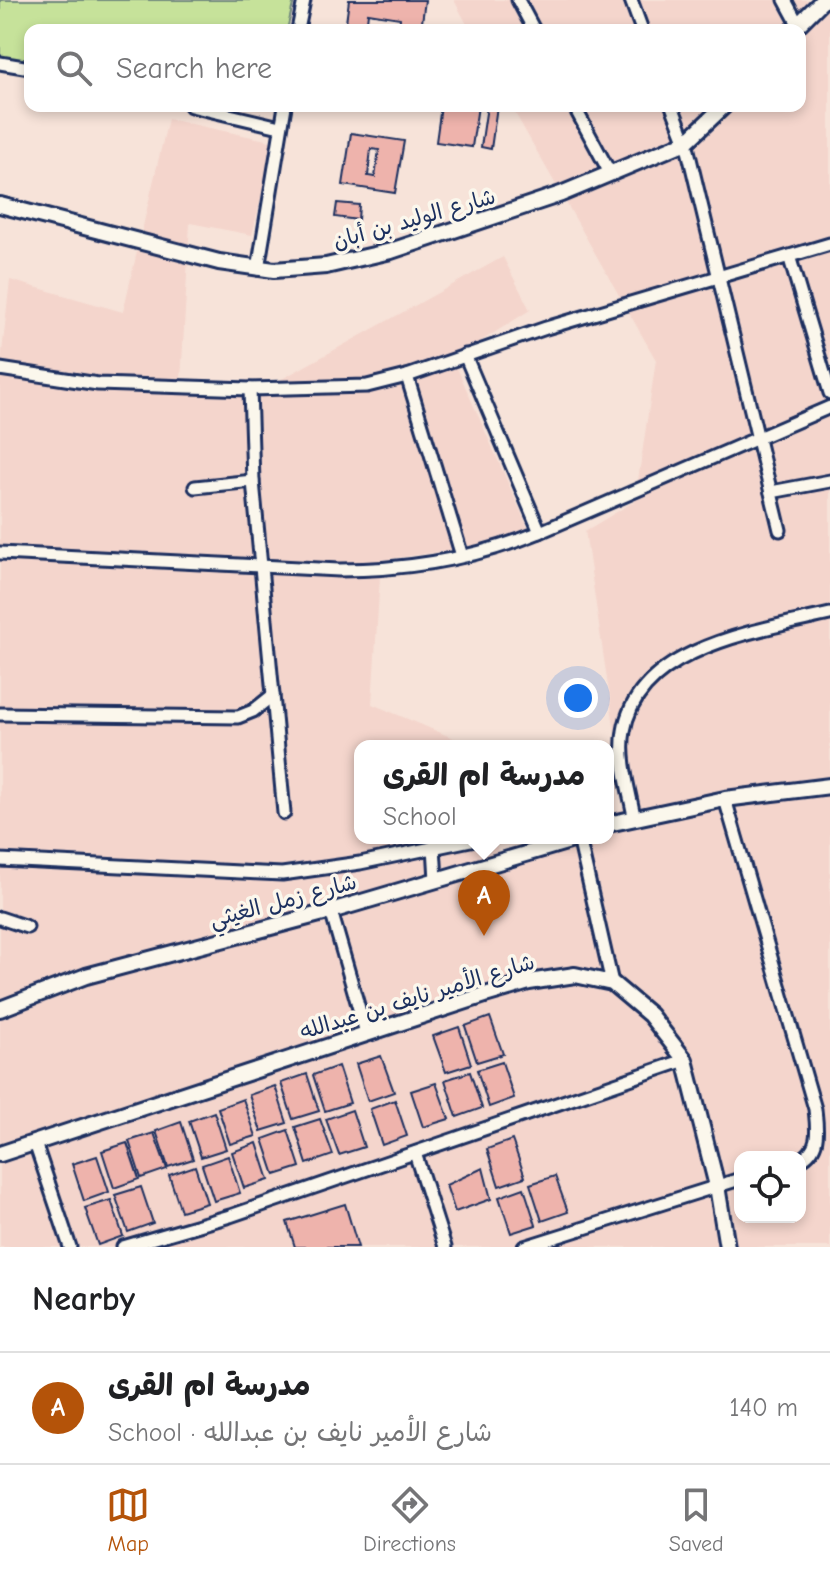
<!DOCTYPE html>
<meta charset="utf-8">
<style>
:root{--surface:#fff;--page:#f6f6f6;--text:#202124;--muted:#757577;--line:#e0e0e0;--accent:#b45309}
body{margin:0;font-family:"Comic Neue","Playpen Sans Arabic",sans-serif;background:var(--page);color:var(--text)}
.controls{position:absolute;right:24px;bottom:24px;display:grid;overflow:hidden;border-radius:16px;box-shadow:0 4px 12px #0003}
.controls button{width:72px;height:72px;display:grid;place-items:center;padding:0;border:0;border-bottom:2px solid var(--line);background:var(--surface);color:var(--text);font:40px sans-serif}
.you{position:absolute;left:578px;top:698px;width:28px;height:28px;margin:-20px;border:6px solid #fff;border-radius:50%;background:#1a73e8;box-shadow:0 0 0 12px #1a73e833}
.badge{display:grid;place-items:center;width:52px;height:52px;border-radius:50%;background:var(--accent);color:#fff;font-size:26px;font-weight:700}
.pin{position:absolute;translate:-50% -66px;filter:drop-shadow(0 2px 4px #0008)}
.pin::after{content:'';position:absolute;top:42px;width:28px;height:24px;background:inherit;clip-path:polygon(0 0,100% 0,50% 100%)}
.popup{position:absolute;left:354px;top:740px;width:260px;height:104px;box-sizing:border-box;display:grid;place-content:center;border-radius:16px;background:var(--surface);filter:drop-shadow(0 2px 6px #0005);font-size:26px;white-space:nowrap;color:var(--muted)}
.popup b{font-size:30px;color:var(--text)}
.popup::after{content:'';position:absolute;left:50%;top:100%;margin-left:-16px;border:16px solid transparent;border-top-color:var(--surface)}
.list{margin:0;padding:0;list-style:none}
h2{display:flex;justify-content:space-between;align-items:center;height:104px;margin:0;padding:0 32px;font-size:34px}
h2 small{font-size:26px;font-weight:400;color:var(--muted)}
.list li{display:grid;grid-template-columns:52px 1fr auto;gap:24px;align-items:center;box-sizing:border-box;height:112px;padding:0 32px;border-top:2px solid var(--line)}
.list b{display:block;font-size:30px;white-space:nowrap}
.list p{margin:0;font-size:26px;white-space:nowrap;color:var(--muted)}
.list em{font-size:26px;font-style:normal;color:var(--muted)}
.icon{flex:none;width:44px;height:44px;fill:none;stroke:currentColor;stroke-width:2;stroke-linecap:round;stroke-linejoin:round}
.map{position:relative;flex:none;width:830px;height:1247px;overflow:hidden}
.search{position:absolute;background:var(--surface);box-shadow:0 4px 12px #0003;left:24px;right:24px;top:24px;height:88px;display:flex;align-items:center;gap:20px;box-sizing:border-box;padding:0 28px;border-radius:16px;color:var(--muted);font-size:30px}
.sheet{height:216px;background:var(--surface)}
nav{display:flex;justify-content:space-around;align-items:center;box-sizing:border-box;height:112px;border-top:2px solid var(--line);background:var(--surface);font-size:22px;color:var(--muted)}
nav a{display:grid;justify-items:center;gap:4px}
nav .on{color:var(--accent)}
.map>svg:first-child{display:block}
</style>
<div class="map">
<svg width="830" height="1247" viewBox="0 0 830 1247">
<rect width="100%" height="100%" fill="#f7e3d9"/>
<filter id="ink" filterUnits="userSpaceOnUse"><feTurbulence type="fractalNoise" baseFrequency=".0125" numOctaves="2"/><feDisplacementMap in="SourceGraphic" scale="16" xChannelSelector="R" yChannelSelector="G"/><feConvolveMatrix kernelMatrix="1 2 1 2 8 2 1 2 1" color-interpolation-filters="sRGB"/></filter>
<g filter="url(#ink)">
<path fill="#f4d5cc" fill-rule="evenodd" d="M454,0h376v1247h-830v-877l10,-90 113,32 45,-193 107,23 -23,93 -62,-12 -9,158 99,-1 223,-123 27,53 -77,49 80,180 -152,21 -9,144 100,42h-112v92h135l5,24 57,-24h51v-22l18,-9 -41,-276 50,-30 21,-141 -145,-254h289v-76h-330zM740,1157h60v60h-60z"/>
<path fill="#c6e29a" stroke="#70887c" stroke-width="2" d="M0,0h294l-7,30h-257v35l-30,-7z"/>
<g fill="#eeb3ac" stroke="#1b2f5e" stroke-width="2" fill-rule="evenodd">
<path d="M349,0h76l-4,30h-22l1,-12 -32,-5 -2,17h-21z"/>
<path d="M441,106h37l-6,41 -36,-5z"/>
<path d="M487,106h10l-6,43 -10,-2z"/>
<path d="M351,133l53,8 -9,52 -52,-8zM371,149l8,1 -4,27 -7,-1z"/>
<path d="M337,203l22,2 -1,15 -23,-3z"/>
<path d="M490,1017l13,37 -26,8 -12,-36z"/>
<path d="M459,1027l12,37 -25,8 -13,-36z"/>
<path d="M381,1056l13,36 -26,9 -12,-37z"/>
<path d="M502,1062l12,36 -25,9 -12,-37z"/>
<path d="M338,1066l12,37 -25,8 -12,-36z"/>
<path d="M470,1072l12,36 -25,9 -12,-37z"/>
<path d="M307,1074l12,37 -26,8 -12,-36z"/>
<path d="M436,1083l13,36 -26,8 -12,-36z"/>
<path d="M275,1086l12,37 -26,8 -12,-36z"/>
<path d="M243,1099l13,37 -26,8 -12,-36z"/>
<path d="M395,1100l12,36 -25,9 -12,-36z"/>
<path d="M352,1110l12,37 -25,8 -13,-36z"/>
<path d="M214,1112l12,37 -25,8 -12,-36z"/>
<path d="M320,1119l13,36 -26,9 -12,-37z"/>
<path d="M181,1122l12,37 -25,8 -12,-36z"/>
<path d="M288,1130l12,37 -25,8 -12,-36z"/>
<path d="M154,1133l13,36 -26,9 -12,-37z"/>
<path d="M512,1140l13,37 -26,9 -12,-37z"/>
<path d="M127,1143l12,36 -25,9 -12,-37z"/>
<path d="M257,1143l12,37 -25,8 -12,-36z"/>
<path d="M97,1156l12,36 -25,9 -12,-37z"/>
<path d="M228,1156l12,37 -26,8 -12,-36z"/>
<path d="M195,1166l12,37 -26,8 -12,-36z"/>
<path d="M483,1168l8,31 -36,13 -9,-27z"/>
<path d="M555,1176l13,36 -26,9 -12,-37z"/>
<path d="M141,1187l12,36 -25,9 -13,-37z"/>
<path d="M524,1188l12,37 -25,8 -12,-36z"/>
<path d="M111,1200l12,36 -25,9 -13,-37z"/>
<path d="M345,1204l13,43h-63l-8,-25z"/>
</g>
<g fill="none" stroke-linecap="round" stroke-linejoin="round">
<defs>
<g id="street">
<path d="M518,0l16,30"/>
<path d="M631,0l11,30"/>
<path d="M785,0l13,24"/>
<path d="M298,30l6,-30"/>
<path d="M0,63l30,5"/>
<path d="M191,106l89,21"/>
<path d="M574,106l36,67"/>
<path d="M672,106l14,36 94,388"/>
<path d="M790,259l40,134"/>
<path d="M258,269l27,-163"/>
<path d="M465,355l75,177"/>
<path d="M0,369l98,15 152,5 117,-3 40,-10 139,-48 284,-84"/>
<path d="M407,376l55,180"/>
<path d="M195,487l58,-6"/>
<path d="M771,492l59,-11"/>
<path d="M0,553l339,17c69,0 138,-12 201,-38l290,-125"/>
<path d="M273,695l11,118"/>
<path d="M0,714l238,3 15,-6 20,-16 -20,-214 -3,-92"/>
<path d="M725,799l90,310c2,20 6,40 -15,51"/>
<path d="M634,816c-5,-26 -15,-58 -10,-85 14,-85 138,-101 206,-117"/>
<path d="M579,838l33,145"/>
<path d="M434,846l2,34"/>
<path d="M0,860l282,14 78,-11 120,-25"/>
<path d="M331,911l35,122"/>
<path d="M0,918l27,9"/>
<path d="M35,1143l35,104"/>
<path d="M415,1153l30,94"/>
<path d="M123,1247l107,-31 455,-156"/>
<path d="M524,1247l216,-68"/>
</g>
<g id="secondary">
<path d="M793,30l30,-30"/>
<path d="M0,205l219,57 55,8 52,-4 65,-15 170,-57 125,-52 38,-36"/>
<path d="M608,824l117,-25 105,-13"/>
<path d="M0,1009l86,-33 245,-65 249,-73"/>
<path d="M0,1154l485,-159 44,-13 46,-7 37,8 38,32 35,45 32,126 10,61"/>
</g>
</defs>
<use href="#street" stroke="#1b2f5e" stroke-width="17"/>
<use href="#secondary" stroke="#1b2f5e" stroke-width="20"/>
<use href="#street" stroke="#fbf7ec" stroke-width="11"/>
<use href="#secondary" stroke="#fbf7ec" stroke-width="14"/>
</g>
</g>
<g text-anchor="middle" stroke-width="7" stroke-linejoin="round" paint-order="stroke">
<g font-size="22" fill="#1b2f5e" stroke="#fbf7ec">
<text transform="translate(414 218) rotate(-16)" y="8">شارع الوليد بن أبان</text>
<text transform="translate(283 900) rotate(-15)" y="8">شارع زمل الغيثي</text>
<text transform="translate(417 996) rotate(-17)" y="8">شارع الأمير نايف بن عبدالله</text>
</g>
</g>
</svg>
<div class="controls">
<button><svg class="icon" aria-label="locate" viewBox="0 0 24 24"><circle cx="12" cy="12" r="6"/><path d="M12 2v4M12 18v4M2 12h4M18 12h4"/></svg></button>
</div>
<div class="you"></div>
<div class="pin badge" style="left:484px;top:936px">A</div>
<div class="popup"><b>مدرسة ام القرى</b>School</div>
<div class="search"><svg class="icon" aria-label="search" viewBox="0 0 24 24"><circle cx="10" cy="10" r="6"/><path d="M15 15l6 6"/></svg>Search here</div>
</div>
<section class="sheet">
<h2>Nearby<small></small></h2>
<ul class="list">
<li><span class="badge">A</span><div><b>مدرسة ام القرى</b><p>School · شارع الأمير نايف بن عبدالله</p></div><em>140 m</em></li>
</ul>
</section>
<nav>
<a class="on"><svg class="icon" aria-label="map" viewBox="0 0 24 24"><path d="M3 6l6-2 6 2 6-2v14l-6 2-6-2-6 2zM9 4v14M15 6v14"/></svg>Map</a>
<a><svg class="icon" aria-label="directions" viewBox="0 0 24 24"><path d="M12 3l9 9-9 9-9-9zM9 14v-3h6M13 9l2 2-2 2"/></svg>Directions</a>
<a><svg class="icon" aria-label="saved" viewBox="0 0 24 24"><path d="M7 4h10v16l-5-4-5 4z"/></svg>Saved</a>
</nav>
